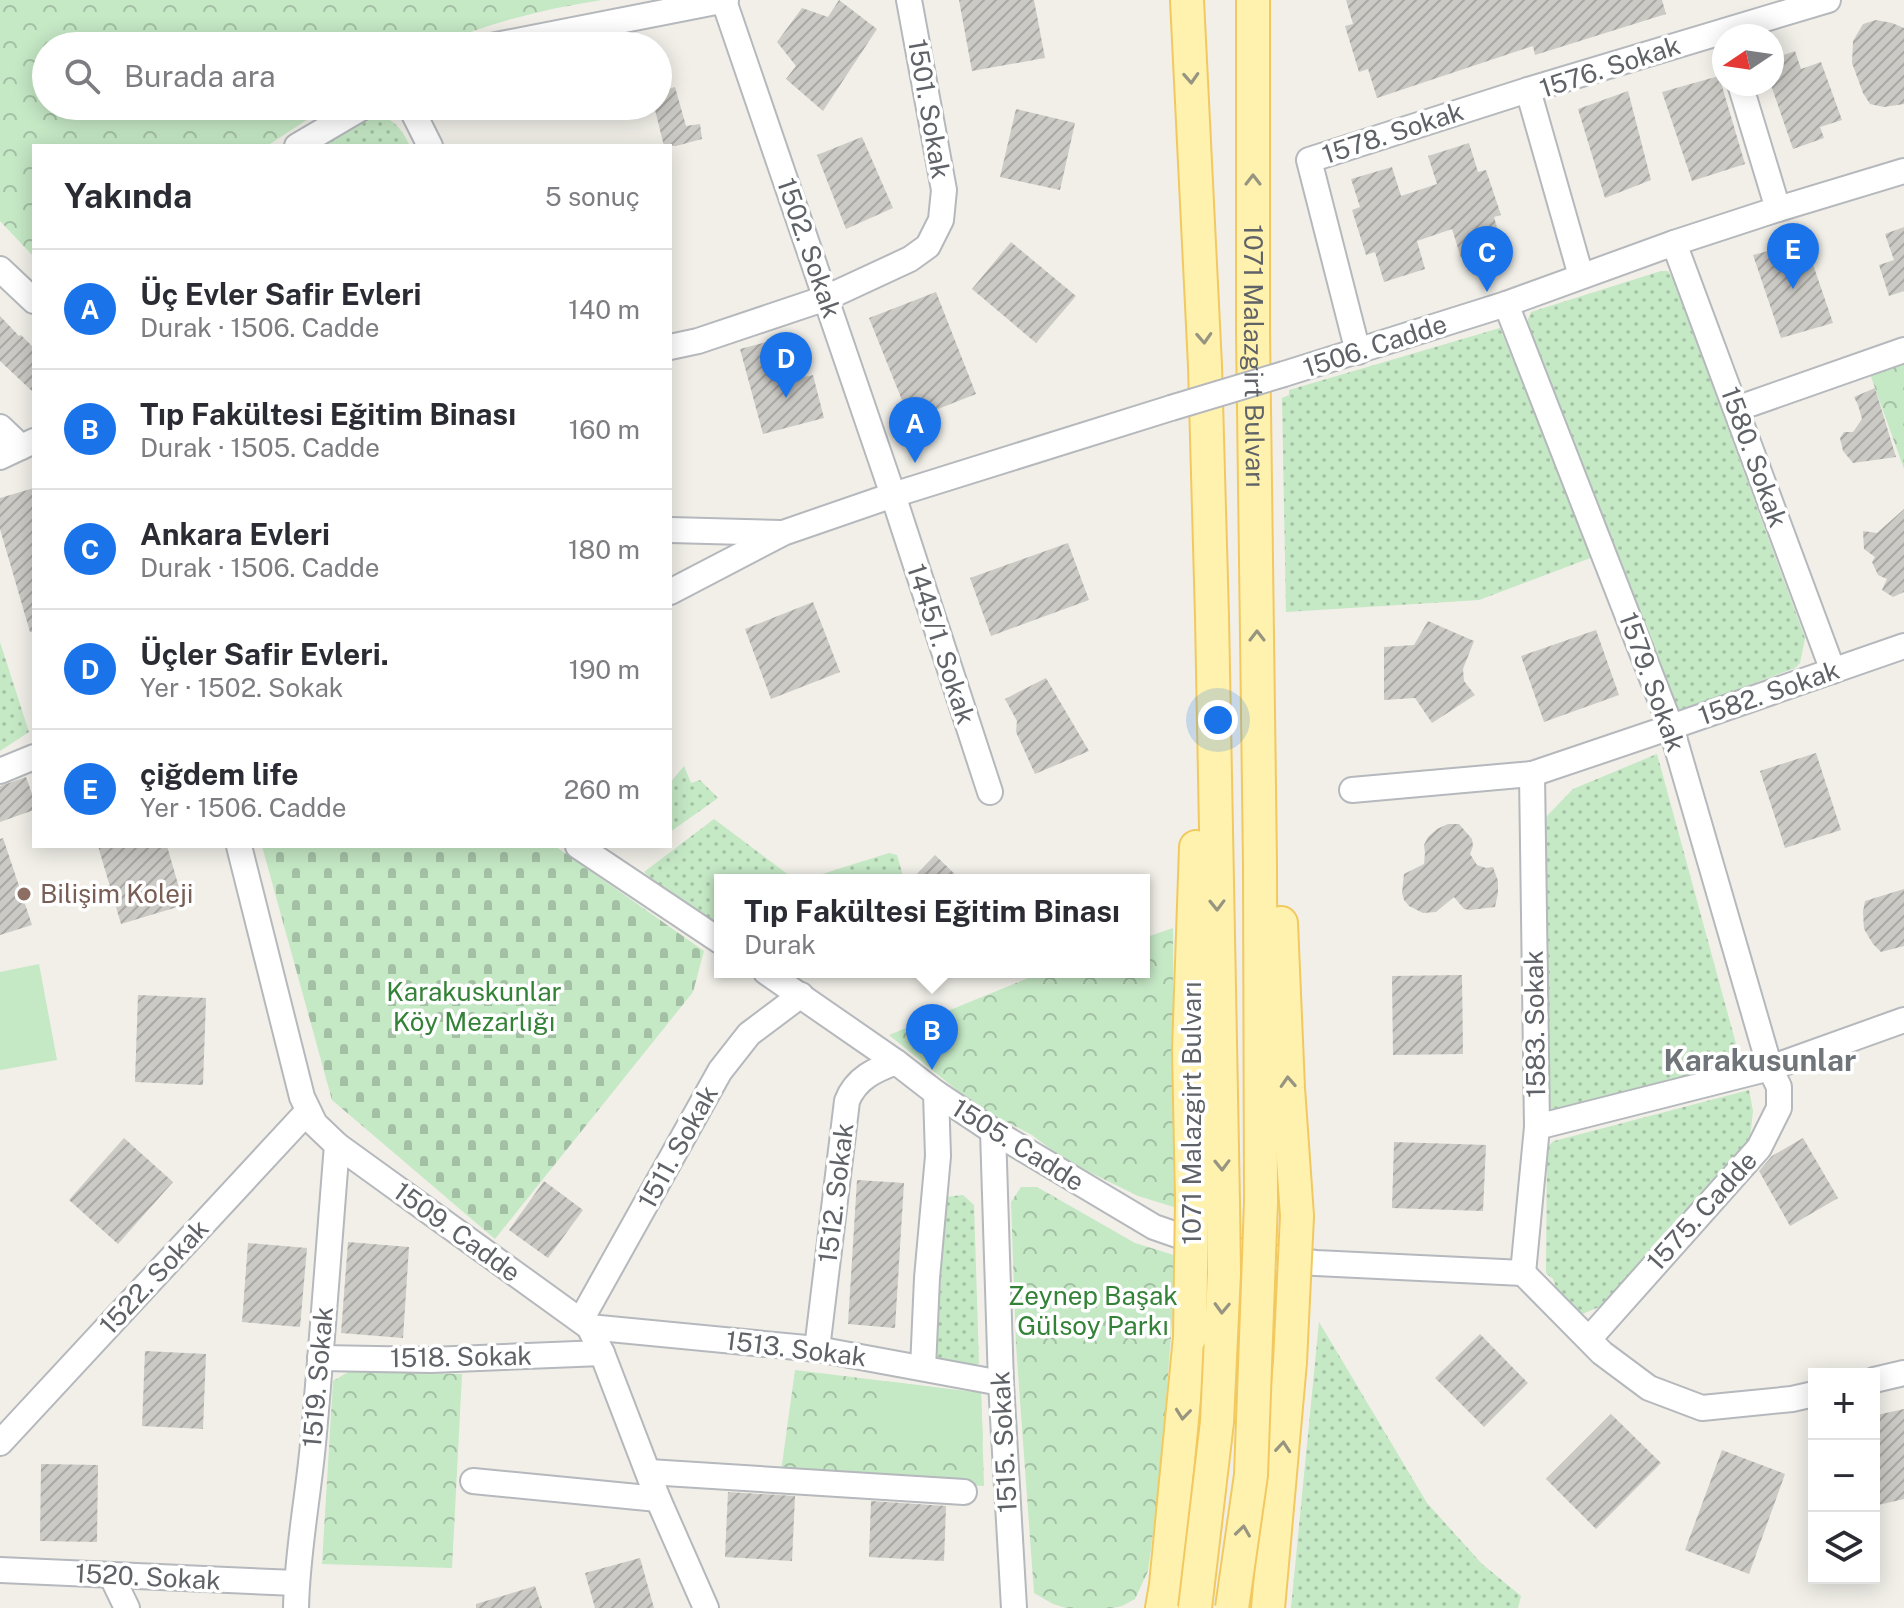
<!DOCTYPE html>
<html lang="tr">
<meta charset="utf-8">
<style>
:root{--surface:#fff;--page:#f2f2f3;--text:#2b2b33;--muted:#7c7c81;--line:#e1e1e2;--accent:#1a73e8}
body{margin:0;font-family:"Public Sans",sans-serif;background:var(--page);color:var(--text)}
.controls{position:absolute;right:24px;bottom:24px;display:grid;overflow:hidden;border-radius:0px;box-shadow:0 4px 20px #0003}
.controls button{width:72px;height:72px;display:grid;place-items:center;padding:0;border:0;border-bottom:2px solid var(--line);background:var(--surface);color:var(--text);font:40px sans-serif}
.compass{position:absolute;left:1712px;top:24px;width:72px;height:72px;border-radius:50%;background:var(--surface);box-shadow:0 4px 20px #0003;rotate:257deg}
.you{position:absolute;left:1218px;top:720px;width:28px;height:28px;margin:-20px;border:6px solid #fff;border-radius:50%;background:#1a73e8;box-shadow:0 0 0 12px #1a73e833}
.badge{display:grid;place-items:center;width:52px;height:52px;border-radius:50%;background:var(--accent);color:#fff;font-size:26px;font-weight:700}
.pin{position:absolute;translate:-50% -66px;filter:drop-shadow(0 2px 4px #0008)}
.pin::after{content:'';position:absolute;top:42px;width:28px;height:24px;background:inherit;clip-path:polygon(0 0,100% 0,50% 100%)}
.popup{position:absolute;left:714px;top:874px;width:436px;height:104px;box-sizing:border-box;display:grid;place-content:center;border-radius:0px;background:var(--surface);filter:drop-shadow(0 2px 6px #0005);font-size:26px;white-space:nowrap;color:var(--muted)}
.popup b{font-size:30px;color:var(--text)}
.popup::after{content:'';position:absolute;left:50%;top:100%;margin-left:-16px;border:16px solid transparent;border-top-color:var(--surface)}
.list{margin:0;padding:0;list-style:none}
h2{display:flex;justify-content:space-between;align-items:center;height:104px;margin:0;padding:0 32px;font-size:34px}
h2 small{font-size:26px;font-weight:400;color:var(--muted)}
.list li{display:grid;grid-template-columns:52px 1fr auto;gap:24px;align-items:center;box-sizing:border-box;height:120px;padding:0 32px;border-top:2px solid var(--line)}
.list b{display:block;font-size:30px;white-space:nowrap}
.list p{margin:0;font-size:26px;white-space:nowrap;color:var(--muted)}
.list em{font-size:26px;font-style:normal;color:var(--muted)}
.icon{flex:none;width:44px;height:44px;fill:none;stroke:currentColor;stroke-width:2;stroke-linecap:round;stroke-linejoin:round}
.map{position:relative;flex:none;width:1904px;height:1608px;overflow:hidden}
.search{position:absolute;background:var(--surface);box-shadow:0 4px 20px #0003;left:32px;top:32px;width:640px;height:88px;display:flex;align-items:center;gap:20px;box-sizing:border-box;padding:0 28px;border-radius:44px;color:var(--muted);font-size:30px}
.panel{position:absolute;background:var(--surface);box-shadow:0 4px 20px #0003;left:32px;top:144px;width:640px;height:704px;border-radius:0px}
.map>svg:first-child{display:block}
</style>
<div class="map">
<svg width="1904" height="1608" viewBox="0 0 1904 1608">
<defs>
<pattern id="grass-dots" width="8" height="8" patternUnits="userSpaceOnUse" patternTransform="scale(2)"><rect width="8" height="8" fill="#c5e8c5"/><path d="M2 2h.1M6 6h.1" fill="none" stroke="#a3c0a4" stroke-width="1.8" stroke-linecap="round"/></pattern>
<pattern id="cemetery-stones" width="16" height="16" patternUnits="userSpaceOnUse" patternTransform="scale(2)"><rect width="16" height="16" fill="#c5e8c5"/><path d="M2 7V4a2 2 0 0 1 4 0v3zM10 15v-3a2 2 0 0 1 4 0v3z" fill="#a3c0a4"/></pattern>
<pattern id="park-crowns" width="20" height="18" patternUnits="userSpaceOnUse" patternTransform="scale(2)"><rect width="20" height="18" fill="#c5e8c5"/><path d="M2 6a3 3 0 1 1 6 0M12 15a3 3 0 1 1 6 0" fill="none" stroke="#a3c0a4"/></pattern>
<pattern id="building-hatch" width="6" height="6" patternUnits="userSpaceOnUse" patternTransform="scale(2)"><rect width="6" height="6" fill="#cccac5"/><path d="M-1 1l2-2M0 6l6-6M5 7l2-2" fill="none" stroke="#a9a8a4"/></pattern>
</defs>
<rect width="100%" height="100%" fill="#f1efe8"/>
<g fill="url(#grass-dots)">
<path d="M371,113c22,5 29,13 39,33h-98z"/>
<path d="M1661,271h7l5,8 132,359 -5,25 -5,5 -119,44 -150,-388 5,-12z"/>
<path d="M1500,328l93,229 -114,43 -193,12 -4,-214 7,-3v-5z"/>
<path d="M0,642l29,90 -29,19z"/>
<path d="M1657,754l85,312 -195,50 -4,-284 3,-15 27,-28z"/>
<path d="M684,766l7,17 9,-3 18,18 -48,34v-49z"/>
<path d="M714,819l80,60 25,-4 70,-22 8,2 6,21 -6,4h-177v53l-41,-28 -35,-33z"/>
<path d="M1749,1090l4,21 -3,27 -130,160 -40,17 -22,-22 -5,-14 -7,-6 1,-126 7,-6z"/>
<path d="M963,1195l11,10 5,158 -5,3 -38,-8 10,-161z"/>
<path d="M1319,1322l108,181 55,61 39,32 -3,12h-227z"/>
</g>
<path fill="url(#cemetery-stones)" d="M262,846h293l149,105 -11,41 -198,247 -163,-139z"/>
<g fill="url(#park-crowns)">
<path d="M0,0h602c-57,9 -113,22 -165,46h-391v60h282l-61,40h-233v111l-34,-36z"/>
<path d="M1904,363v106l-34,-95z"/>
<path d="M1173,928l1,279 -36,-11 -73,-36 -33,-25 -37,-19 -37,-25 -69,-56 154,-63h101v-34z"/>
<path d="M1021,1187h16l98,56 42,13 -17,224 -12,91 -13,28 -13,7 -9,2h-47l-13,-4 -19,-11 -18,-248 -5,-143z"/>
<path d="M795,1370l186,23 3,93 -203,-14z"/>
<path d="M350,1371l112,3 -10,194 -130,-4 11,-183z"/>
</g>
<g fill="#c5e8c5">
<path d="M39,964l18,96 -57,10v-98z"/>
<path d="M885,1381l96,12 2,48 -102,-9z"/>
</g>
<g fill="url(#building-hatch)">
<path d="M839,0l38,29 -54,82 -37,-32 10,-13 -19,-24 25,-34 26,9z"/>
<path d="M959,0h75l11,58 -73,13z"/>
<path d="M1346,0h316l4,14 -131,41 -2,-9 -156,52 -9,-29 -9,3 -14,-46 8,-2z"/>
<path d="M1876,20l16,3 12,5v76l-20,3 -14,-3 -7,-11 -11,-30 1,-22 10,-17z"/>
<path d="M1795,51l6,18 20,-7 21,58 -22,7 4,11 -31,11 -21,-61v-29z"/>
<path d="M1719,76l26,88 -53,17 -30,-89z"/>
<path d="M675,87l11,39 14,-2 2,15 -26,7h-12l-10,-40h4v-14z"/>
<path d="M1628,91l23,89 -46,18 -27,-89z"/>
<path d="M1016,109l59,14 -15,67 -60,-13z"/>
<path d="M862,137l31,71 -47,21 -29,-74z"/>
<path d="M1469,143l9,29 8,-2 15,45 -7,2 8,28 -41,13 -9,-29 -35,12 8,28 -41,13 -9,-30 -9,3 -14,-45 8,-3 -9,-28 41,-12 9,29 36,-12 -9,-28z"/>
<path d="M1904,227v64l-15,5 -10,-31 15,-5 -9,-26z"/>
<path d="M1805,241l28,82 -52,15 -28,-83z"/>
<path d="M1011,242l65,54 -40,47 -64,-54z"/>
<path d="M936,292l40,102 -66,26 -41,-102z"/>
<path d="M0,316l19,20 2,-1 13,13v45l-34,-32z"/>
<path d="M790,336l10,42 13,-3 11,43 -61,16 -23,-85z"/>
<path d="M1875,388l21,69 -43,6 -10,-12 -3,-13 4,-6h9l9,-13 -4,-14 -4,-8z"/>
<path d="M34,488v144h-4l-30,-103v-31z"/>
<path d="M1904,509v83l-11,5 -11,-7 5,-11 -9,-4 -6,-13 3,-5 -11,-8 -1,-18 14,2z"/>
<path d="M1068,543l21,57 -98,36 -21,-58z"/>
<path d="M813,602l27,70 -69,27 -26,-70z"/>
<path d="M1428,621l46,20 -11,28 1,12 11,14 -43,28 -17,-25 -31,2v-53l30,-2z"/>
<path d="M1596,630l23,65 -75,27 -23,-66z"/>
<path d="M1046,678l43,73 -54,23 -19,-42 1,-11 -12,-22z"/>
<path d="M1816,753l25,77 -56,18 -25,-77z"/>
<path d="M26,777l8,22v11l-34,12v-36z"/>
<path d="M1448,824h11l13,15 1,7 -3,8 7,11 9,3 7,-1 5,14v12l-3,14 -25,3 -6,-1 -10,-12 -18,15 -13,1 -14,-7 -5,-6 -2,-7 2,-19 20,-10 1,-11 -1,-8 4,-8 9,-8z"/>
<path d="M3,838l29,87 -32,10v-96z"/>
<path d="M98,846h69l17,59 -63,19z"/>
<path d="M935,855l26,25h-50z"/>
<path d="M1904,889v57l-23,6 -8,-8 -9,-15 -1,-17 2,-11z"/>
<path d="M1462,975l1,79 -70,1 -1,-79z"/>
<path d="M138,995l68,3 -3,87 -68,-3z"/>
<path d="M124,1138l49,44 -55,62 -49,-44z"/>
<path d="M1803,1138l35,60 -48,28 -31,-55 13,-15z"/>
<path d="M1394,1142l92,3 -3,66 -91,-3z"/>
<path d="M857,1180l47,3 -9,145 -47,-4z"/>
<path d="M544,1181l39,29 -35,48 -39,-28z"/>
<path d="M348,1242l61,5 -6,91 -62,-5z"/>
<path d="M248,1243l59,5 -7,79 -58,-5z"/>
<path d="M1480,1334l48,49 -44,44 -49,-49z"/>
<path d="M145,1351l61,3 -3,75 -61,-3z"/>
<path d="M1904,1409v90l-30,7v-81l6,-1 -3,-9z"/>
<path d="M1611,1414l50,49 -65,66 -50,-50z"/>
<path d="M1722,1450l63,24 -36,100 -64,-24z"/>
<path d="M41,1464l57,1 -1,77 -57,-1z"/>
<path d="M728,1492l67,4 -3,65 -67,-4z"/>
<path d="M871,1501l75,5 -2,55 -75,-4z"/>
<path d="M640,1558l14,50h-59l-10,-35z"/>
<path d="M535,1586l7,22h-66v-4z"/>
</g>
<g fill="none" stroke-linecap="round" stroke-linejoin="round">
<defs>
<g id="minor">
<path d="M724,1l169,494 97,297"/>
<path d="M491,46l235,-46"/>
<path d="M1740,84l38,125"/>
<path d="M410,106l20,40"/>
<path d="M297,146l68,-40"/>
<path d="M1674,243l159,428"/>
<path d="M0,269l34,32"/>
<path d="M1581,276l-53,-186 300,-90"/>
<path d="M1506,304l165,423 99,341 9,19v21l-20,40 -170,191"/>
<path d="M670,347l28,-6 128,-43 84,-39 18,-13 13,-26 3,-30 -35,-190"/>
<path d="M1358,352l-49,-192 219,-70"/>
<path d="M1284,374l222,-70 168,-61 104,-34 126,-38"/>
<path d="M1736,409l168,-59"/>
<path d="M0,427l21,20"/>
<path d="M0,457l34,-16"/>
<path d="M670,530l111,3"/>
<path d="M670,592l113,-59 110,-38 278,-87"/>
<path d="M0,771l34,-14"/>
<path d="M1352,790l180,-16 139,-47 233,-81"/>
<path d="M239,846l63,251 13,27 22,21 252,182 13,26 56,146 48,109"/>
<path d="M578,846l142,95"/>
<path d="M766,972l130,90 40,31 57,38 161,96 49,17 76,15 37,4 207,10"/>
<path d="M1537,1127l233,-59 134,-48"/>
<path d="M993,1131l8,252 13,225"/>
<path d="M1523,1273l14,-146 -5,-353"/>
<path d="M1523,1273l79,80 47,35 53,20 90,-9 22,-5"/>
<path d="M581,1320l139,-249 29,-37 52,-39"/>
<path d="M589,1327l228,22 184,34"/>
<path d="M817,1349l30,-248c9,-23 28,-31 49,-39"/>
<path d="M320,1358l111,2 171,-7"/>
<path d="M923,1368l4,-90 11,-122 -2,-63"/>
<path d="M1874,1380l30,-7"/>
<path d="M0,1443l308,-332"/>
<path d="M649,1472l315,20"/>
<path d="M473,1481l185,18"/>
<path d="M0,1570l296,13"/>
<path d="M111,1575l16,33"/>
<path d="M296,1608c1,-55 12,-110 17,-164 9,-100 16,-200 24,-299"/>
</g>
<g id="major">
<path d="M1187,0l18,366 7,251 11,585"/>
<path id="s1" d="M1253,0v333l7,531 1,338"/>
<path d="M1281,923l7,165 9,128"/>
<path d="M1192,1200l-3,-150 7,-203"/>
<path d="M1162,1608l4,-23 24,-248"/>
<path d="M1268,1608l22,-246"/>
</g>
</defs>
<use href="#minor" stroke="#b5b8bc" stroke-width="28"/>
<use href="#major" stroke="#f2c960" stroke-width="36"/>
<use href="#minor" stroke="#fff" stroke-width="24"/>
<use href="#major" stroke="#fff2af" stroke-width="32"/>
<defs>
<path id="minor-bridge" d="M1171,408l113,-34"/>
<g id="major-bridge">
<path d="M1190,1337l2,-137"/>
<path d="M1290,1362l7,-146"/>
<path d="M1195,1608l22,-186 7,-149 -1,-71"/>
<path d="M1232,1608l19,-133 10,-273"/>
</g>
</defs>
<use href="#minor-bridge" stroke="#b5b8bc" stroke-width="28" stroke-linecap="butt"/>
<use href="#major-bridge" stroke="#f2c960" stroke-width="36" stroke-linecap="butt"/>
<use href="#minor-bridge" stroke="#fff" stroke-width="24"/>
<use href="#major-bridge" stroke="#fff2af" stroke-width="32"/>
</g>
<defs><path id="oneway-chevron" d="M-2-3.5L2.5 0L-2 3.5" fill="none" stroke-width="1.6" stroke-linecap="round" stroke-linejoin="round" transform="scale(2)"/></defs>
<g stroke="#979581">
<use href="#oneway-chevron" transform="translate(1191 78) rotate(87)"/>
<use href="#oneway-chevron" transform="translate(1253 180) rotate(-90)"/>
<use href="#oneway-chevron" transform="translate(1204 338) rotate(87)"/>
<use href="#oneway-chevron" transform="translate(1257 636) rotate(-90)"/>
<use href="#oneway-chevron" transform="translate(1217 905) rotate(89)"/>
<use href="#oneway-chevron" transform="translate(1288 1082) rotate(-93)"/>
<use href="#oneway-chevron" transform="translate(1222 1165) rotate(89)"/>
<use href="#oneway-chevron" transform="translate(1222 1308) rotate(92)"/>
<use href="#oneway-chevron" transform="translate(1183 1414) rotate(96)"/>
<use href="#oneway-chevron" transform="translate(1283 1447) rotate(-85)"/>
<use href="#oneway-chevron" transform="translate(1243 1531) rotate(-82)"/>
</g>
<circle fill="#8d6e63" stroke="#fff" stroke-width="3" cx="24" cy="894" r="8"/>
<g text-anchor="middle" stroke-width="7" stroke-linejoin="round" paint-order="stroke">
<g font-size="26" fill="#5f6368" stroke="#fff">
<text transform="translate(1610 67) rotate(-18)" y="9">1576. Sokak</text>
<text transform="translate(929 109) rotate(80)" y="9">1501. Sokak</text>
<text transform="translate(1393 133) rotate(-18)" y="9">1578. Sokak</text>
<text transform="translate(809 248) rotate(71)" y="9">1502. Sokak</text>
<text transform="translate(1375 346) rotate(-18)" y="9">1506. Cadde</text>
<text dy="9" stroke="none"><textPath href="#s1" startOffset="356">1071 Malazgirt Bulvarı</textPath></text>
<text transform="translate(1754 457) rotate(70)" y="9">1580. Sokak</text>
<text transform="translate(941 644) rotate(72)" y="9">1445/1. Sokak</text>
<text transform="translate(1652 682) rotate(70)" y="9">1579. Sokak</text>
<text transform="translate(1769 693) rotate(-19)" y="9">1582. Sokak</text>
<text transform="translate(1535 1024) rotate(-91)" y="9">1583. Sokak</text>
<text transform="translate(1192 1113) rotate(-90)" y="9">1071 Malazgirt Bulvarı</text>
<text transform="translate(1018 1145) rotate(32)" y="9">1505. Cadde</text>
<text transform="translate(678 1147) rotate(-61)" y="9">1511. Sokak</text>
<text transform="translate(836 1193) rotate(-83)" y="9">1512. Sokak</text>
<text transform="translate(1702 1211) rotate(-48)" y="9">1575. Cadde</text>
<text transform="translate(457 1232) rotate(36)" y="9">1509. Cadde</text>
<text transform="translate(154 1277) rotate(-47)" y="9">1522. Sokak</text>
<text transform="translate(796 1349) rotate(7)" y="9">1513. Sokak</text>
<text transform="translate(461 1357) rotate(-1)" y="9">1518. Sokak</text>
<text transform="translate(318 1377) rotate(-85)" y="9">1519. Sokak</text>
<text transform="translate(1004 1442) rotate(-93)" y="9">1515. Sokak</text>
<text transform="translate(148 1577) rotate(3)" y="9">1520. Sokak</text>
</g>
<g font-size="26" fill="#785e54" stroke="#fff" text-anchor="start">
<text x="40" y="903">Bilişim Koleji</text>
</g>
<g font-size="26" fill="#348238" stroke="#fff">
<text x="474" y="1001">Karakuskunlar<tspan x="474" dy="30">Köy Mezarlığı</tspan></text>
<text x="1093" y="1305">Zeynep Başak<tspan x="1093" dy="30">Gülsoy Parkı</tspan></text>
</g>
<g font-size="30" font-weight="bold" fill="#70757a" stroke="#fff">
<text x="1760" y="1071">Karakusunlar</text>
</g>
</g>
</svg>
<div class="controls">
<button>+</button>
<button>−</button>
<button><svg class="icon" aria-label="layers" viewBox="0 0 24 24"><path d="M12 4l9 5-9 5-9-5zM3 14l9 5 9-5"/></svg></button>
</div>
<svg class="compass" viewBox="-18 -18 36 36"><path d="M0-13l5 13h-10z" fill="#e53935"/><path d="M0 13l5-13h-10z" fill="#7c7c81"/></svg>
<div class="you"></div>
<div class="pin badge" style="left:915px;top:463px">A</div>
<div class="pin badge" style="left:932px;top:1070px">B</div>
<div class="popup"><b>Tıp Fakültesi Eğitim Binası</b>Durak</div>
<div class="pin badge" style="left:1487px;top:292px">C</div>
<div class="pin badge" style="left:786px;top:398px">D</div>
<div class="pin badge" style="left:1793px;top:289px">E</div>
<div class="search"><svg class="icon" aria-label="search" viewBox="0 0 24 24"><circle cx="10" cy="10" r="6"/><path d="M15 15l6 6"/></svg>Burada ara</div>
<section class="panel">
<h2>Yakında<small>5 sonuç</small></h2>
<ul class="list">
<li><span class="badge">A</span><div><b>Üç Evler Safir Evleri</b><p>Durak · 1506. Cadde</p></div><em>140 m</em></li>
<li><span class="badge">B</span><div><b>Tıp Fakültesi Eğitim Binası</b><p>Durak · 1505. Cadde</p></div><em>160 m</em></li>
<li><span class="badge">C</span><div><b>Ankara Evleri</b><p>Durak · 1506. Cadde</p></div><em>180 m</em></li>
<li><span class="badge">D</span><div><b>Üçler Safir Evleri.</b><p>Yer · 1502. Sokak</p></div><em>190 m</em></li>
<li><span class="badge">E</span><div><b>çiğdem life</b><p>Yer · 1506. Cadde</p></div><em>260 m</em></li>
</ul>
</section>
</div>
